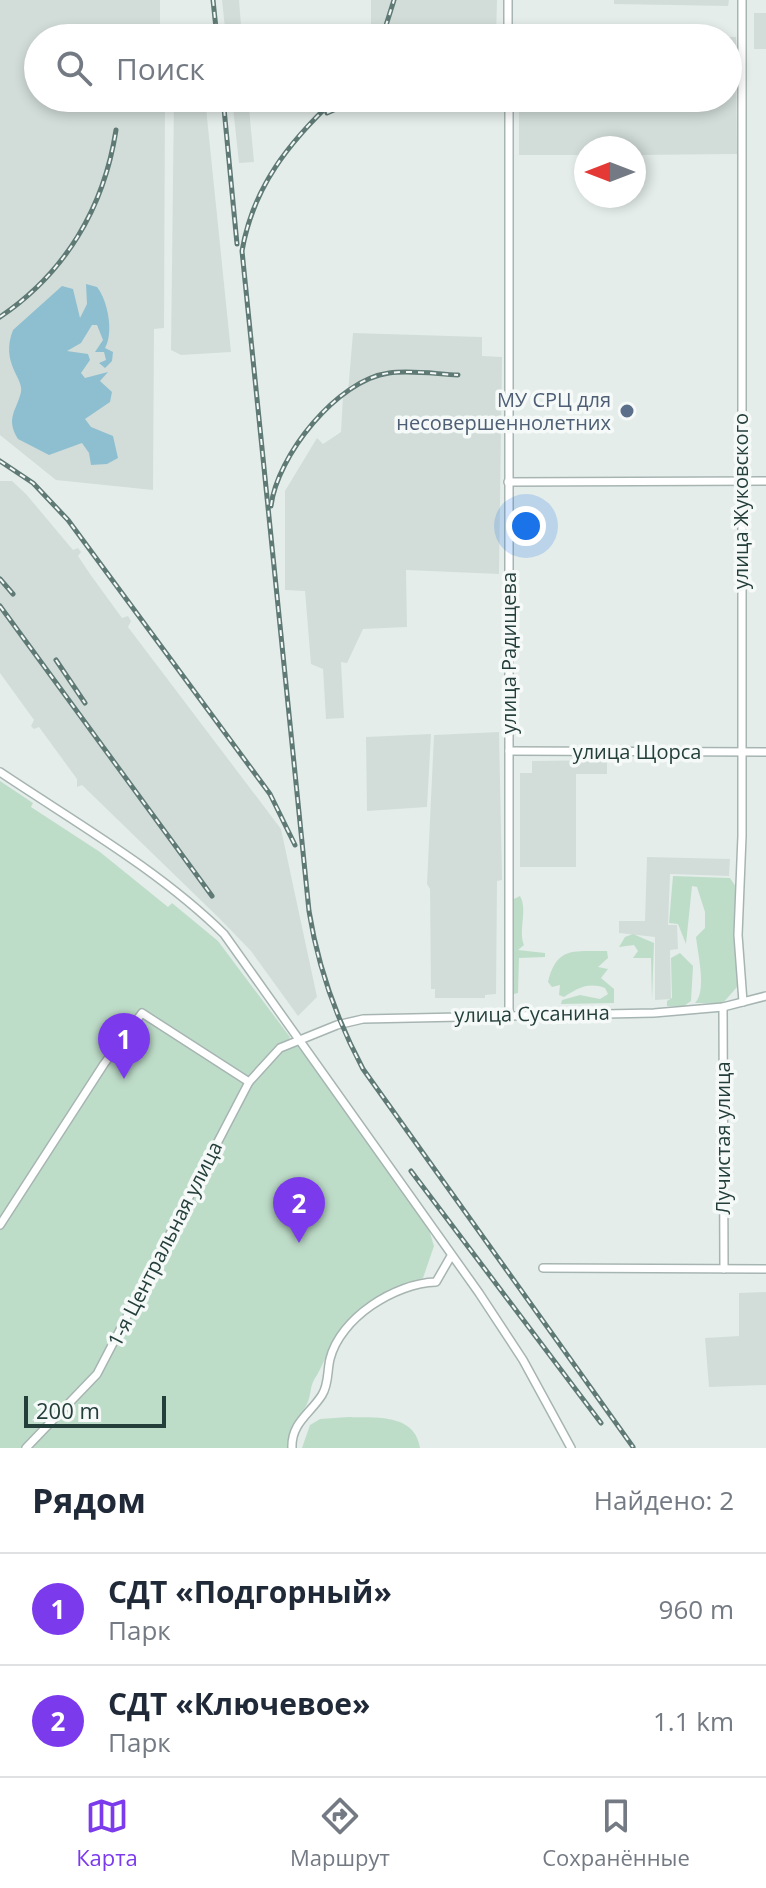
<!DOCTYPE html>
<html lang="ru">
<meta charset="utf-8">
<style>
:root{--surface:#fff;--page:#f2f2f3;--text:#1f2937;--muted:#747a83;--line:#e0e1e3;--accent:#7c3aed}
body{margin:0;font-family:"Open Sans",sans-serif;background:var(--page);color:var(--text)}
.compass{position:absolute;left:574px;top:136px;width:72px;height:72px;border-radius:50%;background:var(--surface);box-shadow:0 4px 12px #0003;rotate:270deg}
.scale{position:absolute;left:24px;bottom:20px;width:142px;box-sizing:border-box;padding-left:8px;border:4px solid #243e3a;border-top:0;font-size:22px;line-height:28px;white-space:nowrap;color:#243e3a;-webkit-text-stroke:6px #f5f9f8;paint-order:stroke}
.you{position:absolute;left:526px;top:526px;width:28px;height:28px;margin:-20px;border:6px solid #fff;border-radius:50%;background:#1a73e8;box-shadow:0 0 0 12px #1a73e833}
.badge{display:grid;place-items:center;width:52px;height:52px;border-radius:50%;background:var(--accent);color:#fff;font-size:26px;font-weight:700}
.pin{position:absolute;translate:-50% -66px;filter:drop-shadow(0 2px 4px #0008)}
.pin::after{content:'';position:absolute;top:42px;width:28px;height:24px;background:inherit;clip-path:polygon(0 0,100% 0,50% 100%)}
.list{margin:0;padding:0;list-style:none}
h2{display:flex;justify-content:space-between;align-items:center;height:104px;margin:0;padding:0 32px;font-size:34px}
h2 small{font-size:26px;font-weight:400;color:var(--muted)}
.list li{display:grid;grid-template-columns:52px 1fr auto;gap:24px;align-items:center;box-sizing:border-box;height:112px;padding:0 32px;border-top:2px solid var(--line)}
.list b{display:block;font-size:30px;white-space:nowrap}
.list p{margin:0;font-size:26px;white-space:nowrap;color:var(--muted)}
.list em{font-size:26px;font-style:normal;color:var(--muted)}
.icon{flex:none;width:44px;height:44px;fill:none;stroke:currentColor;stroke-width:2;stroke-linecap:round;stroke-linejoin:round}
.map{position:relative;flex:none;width:766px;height:1448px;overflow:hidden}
.search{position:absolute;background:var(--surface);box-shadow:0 4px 12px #0003;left:24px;right:24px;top:24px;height:88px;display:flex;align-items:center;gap:20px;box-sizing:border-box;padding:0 28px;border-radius:44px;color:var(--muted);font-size:30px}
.sheet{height:328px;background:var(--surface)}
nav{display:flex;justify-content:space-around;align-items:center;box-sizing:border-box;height:112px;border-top:2px solid var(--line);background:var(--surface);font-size:22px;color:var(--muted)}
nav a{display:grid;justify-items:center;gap:4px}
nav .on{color:var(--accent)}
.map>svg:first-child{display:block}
</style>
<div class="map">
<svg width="766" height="1448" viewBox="0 0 766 1448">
<rect width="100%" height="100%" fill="#e4edea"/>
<g fill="#d2ddd9">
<path d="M0,0h160v38h-122v60h127l-1,230 -10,1 -1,161 -97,-10 -56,-45z"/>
<path d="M222,0h17l3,38h-16z"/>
<path d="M371,0h126l-1,38h-125z"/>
<path d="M614,0h115l-1,6 -114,-2z"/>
<rect x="754" y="13" width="12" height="36"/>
<path d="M519,35l217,2 1,117 -103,1v-7h-48v7h-67v-57h209v-60h-209z"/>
<path d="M174,98h31l26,254 -50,3 -10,-5z"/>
<path d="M232,98h16l6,64 -15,1z"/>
<path d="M353,333l129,4v19l20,1 -3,217 -93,-4 1,57 -44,2 -16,34 -6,-1 3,56 -18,1 -3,-50 -12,-5 -6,-73 -20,-1v-99l32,-53 6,6 18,-12 2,-36 5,-4z"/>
<path d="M0,481h12l14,13 47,56 5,-2 3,4 -3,4 12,18 32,44 6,-2 3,5 -3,6 153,202 36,168 -19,19 -47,-65 -31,-32 -138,-134 -5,2v-8l-38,-52 -5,2 -3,-3 3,-6 -34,-47z"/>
<path d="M499,732l3,148 -5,1 -1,113 -11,1v3h-50v-9h-4l-1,-100 -3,-5 7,-149z"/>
<path d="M431,734l-4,73 -60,4 -1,-74z"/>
<path d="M607,760v14h-31v93h-56v-94h12v-12z"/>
<path d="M647,857l83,2 -1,17 -59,-2 -2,51h9l1,24 -8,1 1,49 -16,1v-63l-36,-4v-12h26z"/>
<path d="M766,1292v93l-57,2 -4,-49 34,-2v-43z"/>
</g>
<g fill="#beddc9">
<path d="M0,781l33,22 -2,4 69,45 68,55 4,-4 46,38 72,96 -2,5 5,6 5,-5 131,187 5,16 -11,32c-24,9 -65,27 -80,47 -12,16 -18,38 -29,55 -4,7 -3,16 -7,24 -8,17 -20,24 -19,44h-288z"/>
<path d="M673,876l57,2 6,9 1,100 -14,16h-28c12,-12 3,-48 1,-66l9,-9v-16l-8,-25 -5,-1 -6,58 -8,-20 -9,-1z"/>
<path d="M520,896c8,14 -2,34 4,49l-6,5 27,3v4l-26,1 -1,35 -4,1 -1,-87 1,-8z"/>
<path d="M633,934l21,9 -2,57 -1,-42h-18l5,-7 -4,-6 -15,2 6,-10z"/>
<path d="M607,951l1,7 -10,9 10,2 -7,9 13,11v14l-53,1 1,-4 18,-5 20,4 8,-5 -3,-6c-17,-6 -27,0 -41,9l-5,-2 1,-10 -8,2 -4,-5c9,-37 27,-30 59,-31z"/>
<path d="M680,953l13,13 -2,35 -7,5h-17v-5l5,-3 -1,-40z"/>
<path d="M348,1417c27,1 67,-4 72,31h-118l8,-23 10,-6z"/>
</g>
<path fill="#8ebfd0" d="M86,284l11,3c11,14 17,46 8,61l8,4 -1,9 -7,7 -6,-5 7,-3 -2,-8h-9l8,-12 -6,-15h-5l-11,18 -14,8 21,3 2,6 -9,13 4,5 23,-6 -8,9 12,11 -2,10 -25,17 6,8 22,9 5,22 -11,6 -16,1 -2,-12 -7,-10 -33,12 -31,-16c-13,-21 -1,-29 3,-47 3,-14 -21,-29 -8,-62l49,-44 11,3 7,29 7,-14z"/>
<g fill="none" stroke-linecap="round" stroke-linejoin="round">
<defs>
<g id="minor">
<path d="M508,0v38"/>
<path d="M742,0v836l-4,99 5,67"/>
<path d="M508,482l258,-1"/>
<path d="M509,751l257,1"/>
<path d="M0,772c76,51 159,98 224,162l255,359 44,67 48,88"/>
<path d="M723,1007l1,262"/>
<path d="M509,1016v-918"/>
<path d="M0,1225l104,-161 38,-51 107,69"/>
<path d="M543,1268l223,1"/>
<path d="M26,1448l71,-74 152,-292 31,-34 57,-23 26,-6 291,-6 69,-6 43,-11"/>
<path d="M292,1448c-1,-25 18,-34 30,-53 7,-11 5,-24 8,-36 10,-41 65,-76 106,-77l15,-26"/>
</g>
</defs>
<use href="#minor" stroke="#a7b5b2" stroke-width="10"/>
<use href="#minor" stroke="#fff" stroke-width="7"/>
<defs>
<g id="rail">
<path d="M213,0l4,38"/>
<path d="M382,38l12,-38"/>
<path d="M223,98l14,146"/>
<path d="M336,98c-47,44 -83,89 -94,153l67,660c9,57 27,107 54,158l270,378"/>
<path d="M327,113l34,-15"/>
<path d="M0,317c65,-44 104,-109 116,-187"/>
<path d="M0,461l33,22 35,37 202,274 25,51"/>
<path d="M271,506c6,-50 66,-126 118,-133 22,-3 47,1 69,2"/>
<path d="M0,579l13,15"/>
<path d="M0,606l212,290"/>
<path d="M56,660l29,43"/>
<path d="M411,1171l190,252"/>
</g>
</defs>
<use href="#rail" stroke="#5f7a75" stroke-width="5"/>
<use href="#rail" stroke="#f5f9f8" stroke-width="2" stroke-dasharray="6" stroke-linecap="butt"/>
</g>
<circle fill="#5c6f8a" stroke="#f5f9f8" stroke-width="3" cx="627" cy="411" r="8"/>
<g text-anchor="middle" stroke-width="7" stroke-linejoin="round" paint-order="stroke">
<g font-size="20" fill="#4e5e75" stroke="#f5f9f8" text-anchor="end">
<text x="611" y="407">МУ СРЦ для<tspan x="611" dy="23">несовершеннолетних</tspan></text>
</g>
<g font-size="20" fill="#243e3a" stroke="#f5f9f8">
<text transform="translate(741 501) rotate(-90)" y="7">улица Жуковского</text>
<text transform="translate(509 653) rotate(-90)" y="7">улица Радищева</text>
<text x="637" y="759">улица Щорса</text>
<text transform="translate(532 1014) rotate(-1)" y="7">улица Сусанина</text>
<text transform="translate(723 1138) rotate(-90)" y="7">Лучистая улица</text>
<text transform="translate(165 1244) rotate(-63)" y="7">1-я Центральная улица</text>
</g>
</g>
</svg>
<svg class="compass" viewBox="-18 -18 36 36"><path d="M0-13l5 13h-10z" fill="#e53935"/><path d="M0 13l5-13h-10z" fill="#747a83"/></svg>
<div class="scale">200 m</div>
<div class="you"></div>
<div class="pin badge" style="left:124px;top:1079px">1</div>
<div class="pin badge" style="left:299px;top:1243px">2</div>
<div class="search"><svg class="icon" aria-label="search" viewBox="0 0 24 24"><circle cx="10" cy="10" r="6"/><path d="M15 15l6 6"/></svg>Поиск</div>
</div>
<section class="sheet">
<h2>Рядом<small>Найдено: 2</small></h2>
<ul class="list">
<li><span class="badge">1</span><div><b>СДТ «Подгорный»</b><p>Парк</p></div><em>960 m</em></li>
<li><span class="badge">2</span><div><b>СДТ «Ключевое»</b><p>Парк</p></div><em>1.1 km</em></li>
</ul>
</section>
<nav>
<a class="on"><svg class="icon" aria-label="map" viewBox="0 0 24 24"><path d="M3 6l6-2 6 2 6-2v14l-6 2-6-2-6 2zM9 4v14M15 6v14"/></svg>Карта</a>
<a><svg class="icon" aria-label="directions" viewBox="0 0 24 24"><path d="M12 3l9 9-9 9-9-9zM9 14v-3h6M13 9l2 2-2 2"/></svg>Маршрут</a>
<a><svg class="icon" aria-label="saved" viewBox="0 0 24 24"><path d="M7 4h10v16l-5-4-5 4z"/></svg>Сохранённые</a>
</nav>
